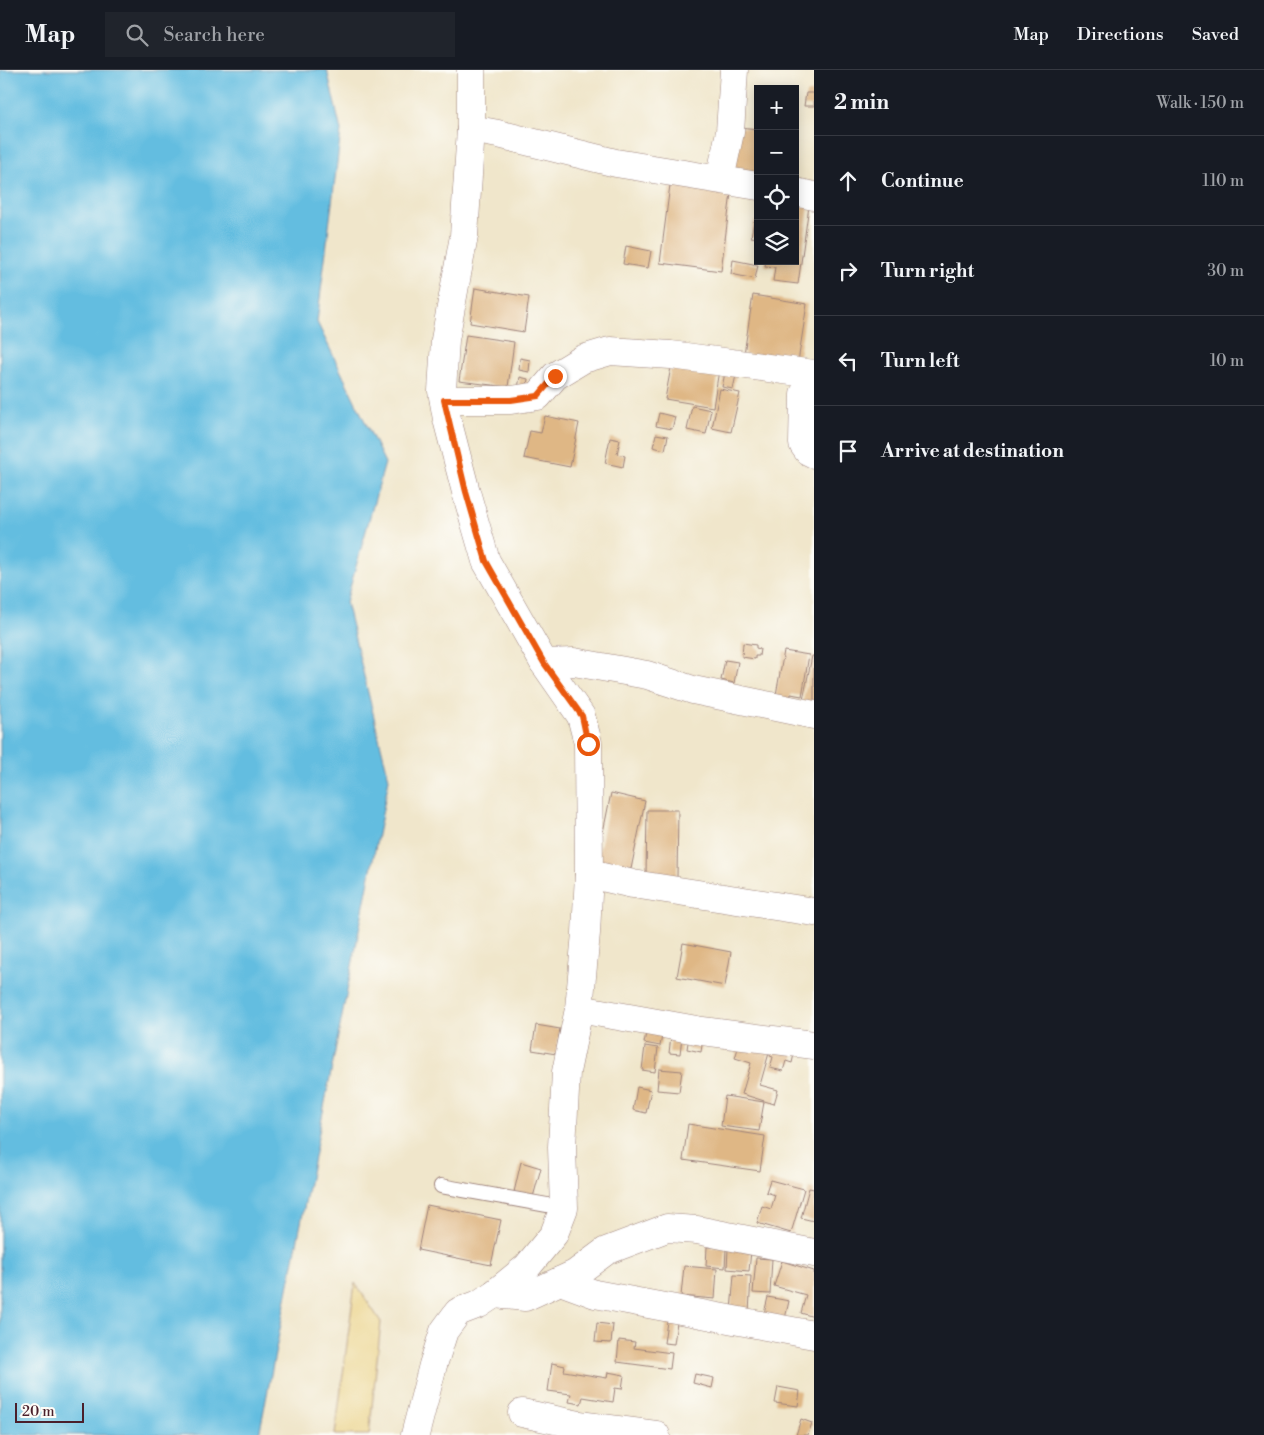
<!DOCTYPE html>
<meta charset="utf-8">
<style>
:root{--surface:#171b24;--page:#20242c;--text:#f1f3f6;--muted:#9ea1a6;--line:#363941}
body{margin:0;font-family:"Libre Bodoni",serif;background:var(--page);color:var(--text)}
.controls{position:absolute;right:15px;top:15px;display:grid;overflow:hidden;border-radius:0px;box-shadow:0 2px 12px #0003}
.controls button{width:45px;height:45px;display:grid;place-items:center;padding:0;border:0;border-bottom:1px solid var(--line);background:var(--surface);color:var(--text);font:25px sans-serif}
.scale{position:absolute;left:15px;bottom:12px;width:69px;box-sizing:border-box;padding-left:5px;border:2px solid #4a1f2b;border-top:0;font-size:14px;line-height:18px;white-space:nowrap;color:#4a1f2b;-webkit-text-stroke:4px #fdfcf7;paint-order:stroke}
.stop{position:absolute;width:15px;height:15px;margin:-11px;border:4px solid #ea580c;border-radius:50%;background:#fff}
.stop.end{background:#ea580c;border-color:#fff;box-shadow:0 1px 5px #0008}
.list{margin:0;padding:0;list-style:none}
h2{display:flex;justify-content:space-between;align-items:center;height:65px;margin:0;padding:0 20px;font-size:21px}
h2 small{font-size:16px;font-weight:400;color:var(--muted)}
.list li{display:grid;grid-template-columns:32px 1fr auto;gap:15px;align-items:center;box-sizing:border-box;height:90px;padding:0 20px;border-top:1px solid var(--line)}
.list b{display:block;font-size:19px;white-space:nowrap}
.list em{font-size:16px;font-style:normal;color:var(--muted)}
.icon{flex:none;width:28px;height:28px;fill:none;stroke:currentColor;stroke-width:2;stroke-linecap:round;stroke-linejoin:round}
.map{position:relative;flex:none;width:814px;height:1365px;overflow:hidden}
header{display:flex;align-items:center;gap:30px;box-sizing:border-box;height:70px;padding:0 25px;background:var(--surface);border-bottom:1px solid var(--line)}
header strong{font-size:24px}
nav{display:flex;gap:28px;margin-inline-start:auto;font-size:18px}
.search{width:350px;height:45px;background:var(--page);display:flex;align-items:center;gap:12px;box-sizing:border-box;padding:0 18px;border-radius:0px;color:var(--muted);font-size:19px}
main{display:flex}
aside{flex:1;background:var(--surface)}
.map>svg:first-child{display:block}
</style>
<header>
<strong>Map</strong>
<div class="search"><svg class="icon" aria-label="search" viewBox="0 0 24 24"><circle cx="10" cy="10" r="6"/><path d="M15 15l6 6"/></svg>Search here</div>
<nav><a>Map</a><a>Directions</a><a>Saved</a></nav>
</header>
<main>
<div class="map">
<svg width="814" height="1365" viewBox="0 0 814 1365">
<rect width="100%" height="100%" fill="#fdfcf7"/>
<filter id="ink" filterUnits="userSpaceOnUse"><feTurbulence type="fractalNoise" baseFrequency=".02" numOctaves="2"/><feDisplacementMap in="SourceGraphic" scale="10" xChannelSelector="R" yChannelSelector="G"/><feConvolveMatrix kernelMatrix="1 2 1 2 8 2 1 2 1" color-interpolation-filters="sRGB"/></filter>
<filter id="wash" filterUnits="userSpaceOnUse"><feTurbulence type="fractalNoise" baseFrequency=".0096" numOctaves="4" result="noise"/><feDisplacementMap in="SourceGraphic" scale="20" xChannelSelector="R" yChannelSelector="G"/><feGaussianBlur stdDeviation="1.12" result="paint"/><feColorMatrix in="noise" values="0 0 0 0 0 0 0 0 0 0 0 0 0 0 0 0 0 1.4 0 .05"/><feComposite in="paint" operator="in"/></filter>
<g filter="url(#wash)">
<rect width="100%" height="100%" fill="#f0e6cb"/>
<path fill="#eeda9e" stroke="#9c7c64" d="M355,1213l26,39 -12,113h-34z"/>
<path fill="#63bde0" stroke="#566e86" d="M0,0h327l14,61 -24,191 68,141 -39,139 43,177 -130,656h-259z"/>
<g id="blocks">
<g fill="#dfb785">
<path d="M806,23h8v13h-10z"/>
<path d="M739,57l19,2v45l-24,-4z"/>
<path d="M670,115l61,8 -10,78 -61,-8z"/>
<path d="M795,134l14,2 -11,78 -25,-3 2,-14 -10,-1 1,-5h29z"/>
<path d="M754,151l4,1v16l-7,-1z"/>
<path d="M626,176l25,5 -3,17 -25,-4z"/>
<path d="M733,190l25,5 -3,14 -24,-5z"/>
<path d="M475,218l54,9 -5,35 -54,-9z"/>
<path d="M753,225l54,9 -9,58 -54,-8z"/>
<path d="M466,265l48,7 -6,45 -49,-6z"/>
<path d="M520,288l10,2 -1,12 -10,-2z"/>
<path d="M672,292l47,8 -6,37 -48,-8z"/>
<path d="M725,303l11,2 -3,14 -11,-2z"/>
<path d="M520,307l8,2 -2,11 -8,-2z"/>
<path d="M720,319l20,4 -9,39 -19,-4z"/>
<path d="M692,336l19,4 -5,24 -19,-4z"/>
<path d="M659,343l16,4 -3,12 -16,-3z"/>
<path d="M545,346l34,7 -9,44 -46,-9 6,-27 11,2z"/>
<path d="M656,364l12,2 -3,14 -12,-3z"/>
<path d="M610,368l10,2 -3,14 8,2 -2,11 -18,-4z"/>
<path d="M743,573l13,2v3l4,1 -1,7h-4v3l-13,-2z"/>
<path d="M784,581l25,4 -7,41 -11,-2 -2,9 -14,-3z"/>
<path d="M812,586h2v52l-12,-3z"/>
<path d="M725,590l13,2 -4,21 -13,-3z"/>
<path d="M611,723l34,8 -14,68 -34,-7z"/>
<path d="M647,740h31l-1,67 -31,-1z"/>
<path d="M683,873l48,9 -6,34 -48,-9z"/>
<path d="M536,955l24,4 -4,25 -24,-4z"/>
<path d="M647,958l16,3 -3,15 -16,-3z"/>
<path d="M671,966l11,1 -2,17 -11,-1z"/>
<path d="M689,966l14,2 -2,14 -14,-3z"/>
<path d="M739,975l30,8 -9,32 18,5 -4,14 -32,-10 9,-31 -16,-5z"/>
<path d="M645,976l13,2 -3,24 -13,-2z"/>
<path d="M772,978l22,6 -2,9 -6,-2 -3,10 -13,-3 3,-11 -3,-1z"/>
<path d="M659,999l23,2 -3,21 -22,-2z"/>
<path d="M637,1017l14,3 -5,23 -13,-3z"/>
<path d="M725,1026l39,6 -5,29 -38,-5z"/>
<path d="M688,1054l77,12 -5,35 -77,-11z"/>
<path d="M521,1092l20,6 -8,29 -19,-5z"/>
<path d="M770,1110l34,9 -13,44 -34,-10 5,-17 9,3 4,-14 -9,-3z"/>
<path d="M809,1118l5,1v32l-13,-3z"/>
<path d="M427,1135l74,15 -10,45 -73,-15z"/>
<path d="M707,1177l19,1 -1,20 -19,-2z"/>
<path d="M728,1179l23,2 -2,20 -22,-2z"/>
<path d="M756,1188l16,1 -2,35 -17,-1z"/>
<path d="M782,1191l32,10v46l-13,-4 5,-18 -32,-9z"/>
<path d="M684,1196l33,3 -2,30 -34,-3z"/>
<path d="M734,1205l17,1 -2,37 -18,-2z"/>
<path d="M768,1227l21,4 -5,22 -21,-5z"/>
<path d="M668,1244l10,1 -4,29 -10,-1z"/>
<path d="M597,1253l16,2 -2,18 -16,-1z"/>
<path d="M619,1270l16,2 -1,6 38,5 -2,16 -53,-7z"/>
<path d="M552,1293l13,3 -1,5 43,7 1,-6 16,3 -2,14 -7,-1 -2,14 -30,-5 -2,7 -12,-2 2,-8 -23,-3z"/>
<path d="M695,1304l19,4 -2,10 -19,-5z"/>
<path d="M778,1317l22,4 -2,15 -23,-3z"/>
<path d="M801,1349l11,4 -4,12h-12z"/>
</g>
</g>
</g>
<g filter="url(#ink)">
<use href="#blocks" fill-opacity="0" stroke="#9d827b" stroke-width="1"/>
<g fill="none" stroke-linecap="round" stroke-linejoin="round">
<defs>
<path id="lane" d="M441,1116l123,22"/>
<g id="street">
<path d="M471,59l27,5 118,29 142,23"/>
<path d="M720,109l10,-47 4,-62"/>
<path d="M795,122l19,4"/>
<path d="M814,313l-10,11 -1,50 5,7 6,3"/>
<path d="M444,330h67l27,-4 17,-20 28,-17 27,-8 61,4 143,19"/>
<path d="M544,593l30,-1 73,13 46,15 121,25"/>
<path d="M589,804l44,10 181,28"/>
<path d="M579,939l123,22 112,14"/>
<path d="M560,1211l35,13 219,41"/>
<path d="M494,1224l31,3 50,-23 31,-23 61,-23 30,2 117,23"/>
<path d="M522,1343l57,12 77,10"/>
<path d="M415,1365l18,-70 11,-34 14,-19 21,-8 15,-10 33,-27 27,-33 10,-26 -2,-61 4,-75 13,-63 7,-76 3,-59 -1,-131 -7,-27 -37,-53 -58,-102 -20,-69 -19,-73 -5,-28 3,-51 19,-104 7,-107v-59"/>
</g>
</defs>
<use href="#lane" stroke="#9d827b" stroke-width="16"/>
<use href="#street" stroke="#9d827b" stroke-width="29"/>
<use href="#lane" stroke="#fff" stroke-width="14"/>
<use href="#street" stroke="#fff" stroke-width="28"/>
</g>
</g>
<g fill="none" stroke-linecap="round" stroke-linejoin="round" filter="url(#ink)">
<path stroke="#ea580c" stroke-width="6" d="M555,306l-17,20 -27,4h-67l22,92 20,69 58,102 38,53 6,28"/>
</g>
</svg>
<div class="controls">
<button>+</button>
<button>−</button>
<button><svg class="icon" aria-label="locate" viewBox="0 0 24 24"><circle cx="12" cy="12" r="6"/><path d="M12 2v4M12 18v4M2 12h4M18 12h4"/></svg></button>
<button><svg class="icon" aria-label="layers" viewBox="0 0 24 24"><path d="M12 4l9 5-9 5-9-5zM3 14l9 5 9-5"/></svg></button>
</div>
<div class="scale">20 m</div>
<div class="stop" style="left:588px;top:674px"></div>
<div class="stop end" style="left:555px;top:306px"></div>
</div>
<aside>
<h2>2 min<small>Walk · 150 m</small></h2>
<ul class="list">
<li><svg class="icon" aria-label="ahead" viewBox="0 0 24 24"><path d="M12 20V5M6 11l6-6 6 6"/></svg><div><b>Continue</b></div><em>110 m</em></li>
<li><svg class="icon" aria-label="right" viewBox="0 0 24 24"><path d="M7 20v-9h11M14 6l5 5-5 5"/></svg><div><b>Turn right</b></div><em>30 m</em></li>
<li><svg class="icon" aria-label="left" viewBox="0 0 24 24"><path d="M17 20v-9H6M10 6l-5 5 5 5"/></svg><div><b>Turn left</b></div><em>10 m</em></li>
<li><svg class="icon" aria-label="arrive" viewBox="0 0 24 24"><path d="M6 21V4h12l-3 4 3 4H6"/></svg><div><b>Arrive at destination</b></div></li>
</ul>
</aside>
</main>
